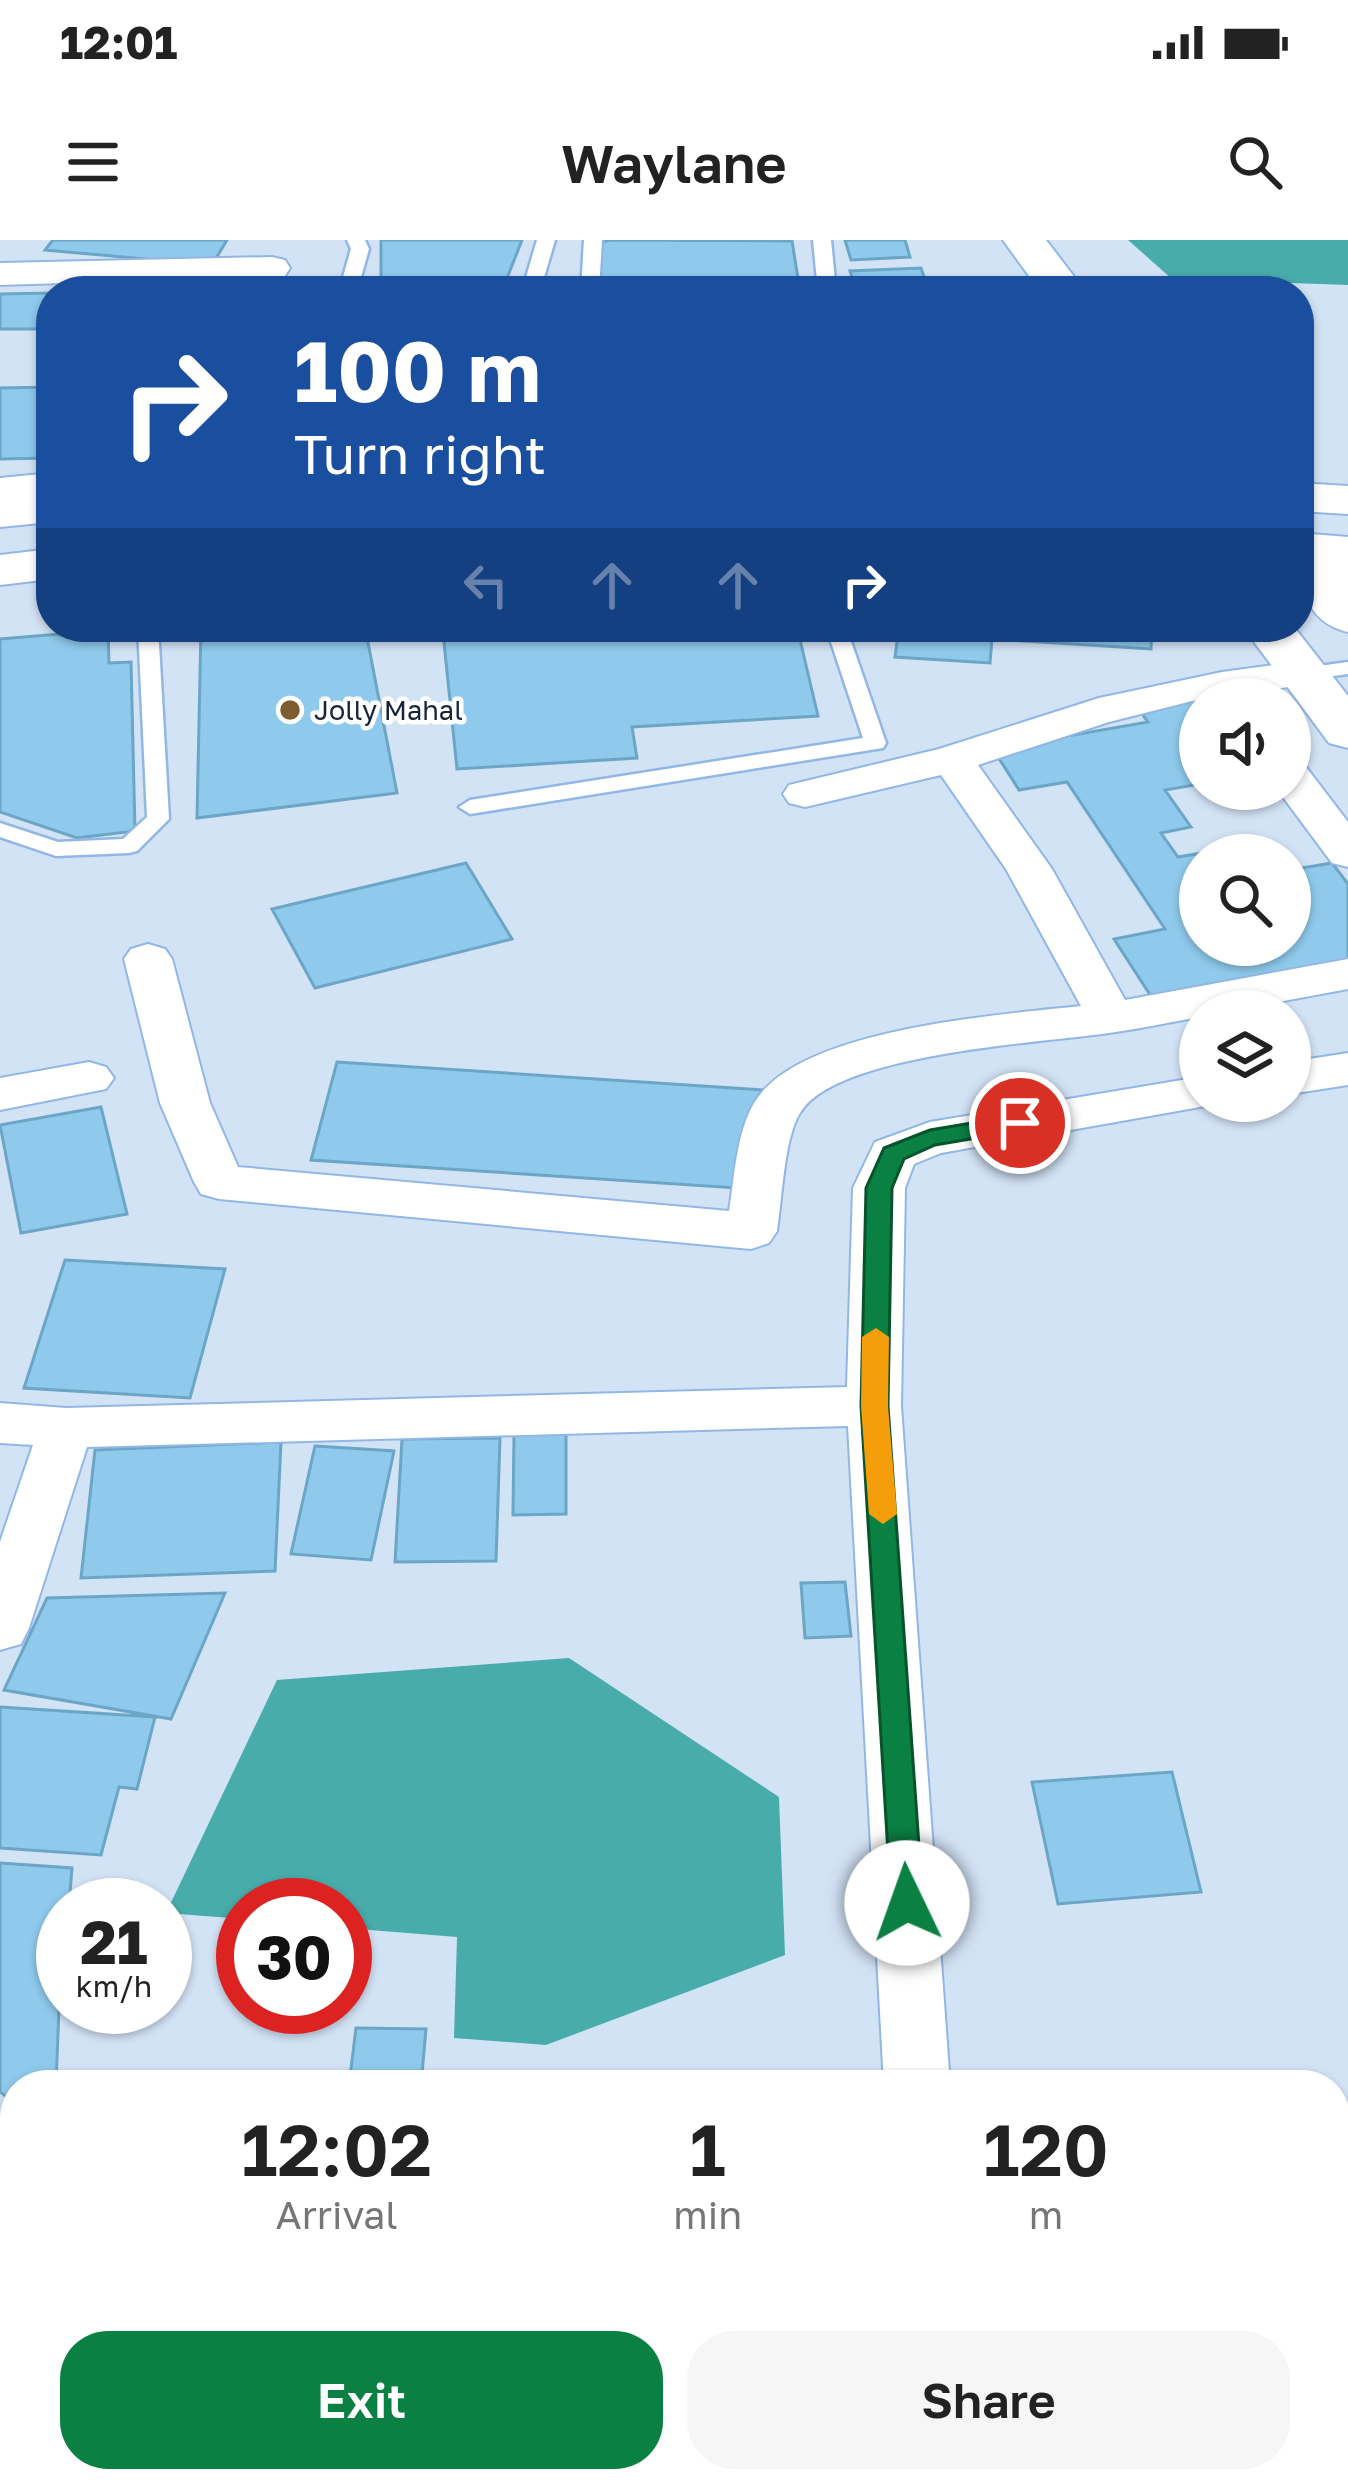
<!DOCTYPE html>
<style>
:root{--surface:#fff;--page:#f6f6f6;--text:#222;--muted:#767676;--accent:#0b8043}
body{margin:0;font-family:"Golos Text",sans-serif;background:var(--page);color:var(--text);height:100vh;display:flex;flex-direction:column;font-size:45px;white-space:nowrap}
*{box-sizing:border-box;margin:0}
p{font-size:39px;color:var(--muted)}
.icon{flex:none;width:66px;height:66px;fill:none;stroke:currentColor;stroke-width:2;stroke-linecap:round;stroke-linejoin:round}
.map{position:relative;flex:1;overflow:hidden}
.sheet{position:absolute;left:0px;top:1830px;width:1350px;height:423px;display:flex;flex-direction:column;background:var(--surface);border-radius:48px 48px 0 0;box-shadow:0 3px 9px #0004}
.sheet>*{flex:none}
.hud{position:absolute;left:36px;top:36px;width:1278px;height:366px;border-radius:48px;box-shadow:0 3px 9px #0004;background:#1a4fa0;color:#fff;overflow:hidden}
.controls{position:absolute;left:1179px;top:438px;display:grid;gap:24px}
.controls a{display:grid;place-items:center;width:132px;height:132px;border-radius:50%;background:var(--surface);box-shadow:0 3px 9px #0004;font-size:60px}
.speed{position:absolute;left:36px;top:1638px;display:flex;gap:24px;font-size:60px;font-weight:700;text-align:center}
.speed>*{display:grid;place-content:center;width:156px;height:156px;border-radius:50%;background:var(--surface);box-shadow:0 3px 9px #0004;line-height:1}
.speed small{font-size:30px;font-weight:400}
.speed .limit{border:18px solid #d22;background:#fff;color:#111}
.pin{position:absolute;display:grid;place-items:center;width:102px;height:102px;color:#fff;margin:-51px;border:6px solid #fff;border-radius:50%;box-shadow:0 3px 12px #0007}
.me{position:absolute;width:132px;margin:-66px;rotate:357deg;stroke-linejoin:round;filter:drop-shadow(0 0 9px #0008)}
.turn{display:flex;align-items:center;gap:42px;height:252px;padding:0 60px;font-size:54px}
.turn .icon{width:156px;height:156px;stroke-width:2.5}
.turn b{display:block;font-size:84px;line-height:102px}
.lanes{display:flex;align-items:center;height:114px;padding:0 60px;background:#0003;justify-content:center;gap:60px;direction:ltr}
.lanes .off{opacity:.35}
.eta{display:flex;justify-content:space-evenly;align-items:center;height:204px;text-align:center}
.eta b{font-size:72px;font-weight:600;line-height:84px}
.action{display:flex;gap:24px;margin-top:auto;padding:24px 60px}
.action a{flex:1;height:138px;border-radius:48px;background:var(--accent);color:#fff;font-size:48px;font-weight:600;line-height:138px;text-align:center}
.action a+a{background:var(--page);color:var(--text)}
.status{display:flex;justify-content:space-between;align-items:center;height:84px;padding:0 60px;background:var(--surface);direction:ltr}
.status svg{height:33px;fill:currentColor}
header{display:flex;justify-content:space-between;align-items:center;height:156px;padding:0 60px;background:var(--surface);font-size:54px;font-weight:600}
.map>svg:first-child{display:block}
.water{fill:#48acab}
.building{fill:#8fcaec;stroke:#6ca6c6;stroke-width:3}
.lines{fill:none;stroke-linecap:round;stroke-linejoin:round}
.service-casing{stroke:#92b7e5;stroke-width:5}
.minor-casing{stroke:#92b7e5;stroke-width:4}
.tertiary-casing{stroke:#92b7e5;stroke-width:4}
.secondary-casing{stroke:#92b7e5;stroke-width:4}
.primary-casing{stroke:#92b7e5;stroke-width:4}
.motorway-casing{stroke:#92b7e5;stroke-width:4}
.path{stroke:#95a5b7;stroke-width:9;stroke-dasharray:10 10;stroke-linecap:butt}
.service{fill:#fff;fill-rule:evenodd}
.minor{fill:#fff;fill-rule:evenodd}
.tertiary{fill:#fff;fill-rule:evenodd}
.secondary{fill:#fff;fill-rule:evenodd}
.primary{fill:#fff;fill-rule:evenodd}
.motorway{fill:#fff;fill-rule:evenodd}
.route{fill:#0b8043;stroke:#07532c;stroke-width:3}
.slow{fill:#f59e0b}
.poi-dot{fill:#7b5d31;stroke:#fff;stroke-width:4.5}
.labels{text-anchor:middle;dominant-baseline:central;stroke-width:9;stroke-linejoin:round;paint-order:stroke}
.far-poi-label{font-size:27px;fill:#172537;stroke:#fff;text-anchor:start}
</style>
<div class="status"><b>12:01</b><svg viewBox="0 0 49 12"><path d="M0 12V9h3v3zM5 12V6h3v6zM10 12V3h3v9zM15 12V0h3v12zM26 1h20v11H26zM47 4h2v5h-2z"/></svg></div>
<header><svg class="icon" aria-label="menu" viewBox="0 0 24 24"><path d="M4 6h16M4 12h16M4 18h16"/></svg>Waylane<svg class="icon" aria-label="search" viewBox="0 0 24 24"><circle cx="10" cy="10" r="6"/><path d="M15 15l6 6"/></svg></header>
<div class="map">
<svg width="1348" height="2252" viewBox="0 0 1348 2252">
<rect width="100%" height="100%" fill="#d3e3f6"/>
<path class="water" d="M1128,0H1348V45L1172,39Z
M569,1418L779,1557L785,1715L546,1805L454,1798L457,1697L345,1688V1665H243V1679L166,1673L277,1440Z"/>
<path class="building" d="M53,0H227L212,25L45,10Z
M381,0H522L502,51H381Z
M611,0L792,1L800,51H598L595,3Z
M845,0H905L910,17L851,20Z
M921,28L929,51H857L850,31Z
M51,53V89H0V54Z
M51,147V218L0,219V148Z
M201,387H365L397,553L197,578Z
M538,387H797L818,476L632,487L637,518L457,529L443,393Z
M899,387H1152L1151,409L992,399L990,423L895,417Z
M108,390L109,423L131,422L135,591L77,598L0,572V399Z
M1200,459V544L1165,550L1191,587L1161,593L1178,617L1208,612L1210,615H1200V705H1290V630L1332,623L1348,644V727L1156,764L1114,699L1165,689L1067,542L1019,550L993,509L1148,482L1139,470Z
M466,623L512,699L315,748L272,669Z
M337,822L764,850L752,949L311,920Z
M101,867L127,974L21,993L0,885Z
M65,1020L225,1029L190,1158L24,1148Z
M566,1192V1274L513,1275L514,1193Z
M500,1198L496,1321L395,1322L402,1199Z
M281,1202L275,1331L81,1338L95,1210Z
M315,1206L394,1211L371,1320L291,1314Z
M845,1342L851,1396L805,1398L801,1343Z
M225,1353L171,1479L4,1450L47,1358Z
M0,1467L155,1477L137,1549L119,1547L101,1615L0,1608Z
M1172,1532L1201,1652L1058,1664L1032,1542Z
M0,1623L72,1628L69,1665H63L56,1845H15V1863L0,1852Z
M356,1788L426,1789L421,1845H349Z
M426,1839H552V1845H425Z
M98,2238H316V2252H97Z"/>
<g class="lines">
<g class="service-casing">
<path id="service" d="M347,0H365L369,9L357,51H339L351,9Z
M537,0H555L540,51H522Z
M584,0H602L599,51H581Z
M813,0H831L836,51H818Z
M138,387H158L169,579L137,611L129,613L56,616L0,597V583L58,602L123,599L147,577Z
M826,387H846L886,503L883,508L470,574L459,567L470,560L863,498Z
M1348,422V434L1304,440L1293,434L1304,428Z"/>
</g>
<g class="minor-casing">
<path id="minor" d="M272,17L285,20L290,28L285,36L0,45V23Z
M1304,421L1319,425L1325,434L1319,443L1200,459L1109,482L978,525L1052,629L1125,760L1348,719V749L1229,771H1200V777C1170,782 1139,789 1109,793C1042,803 836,813 800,873C784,898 782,960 777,991L769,1003L751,1009L219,959L201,954L194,942L160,863L124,719L131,709L148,704L165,709L172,719L210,863L238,927L729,971C735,936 736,886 759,856C810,788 999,775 1081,766L1006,629L941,535L805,567L789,563L783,554L789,545L939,509L1099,458L1222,432Z
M1290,523L1306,527L1348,582V627L1332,623L1277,549H1290Z
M1348,813V845L1290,854V822Z
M89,822L106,827L114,838L106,849L0,870V838Z
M1200,837V861H1220L1217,864L941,913L914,924L905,948L901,1166L950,1845H884L848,1186L87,1207L29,1388L21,1404L0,1410V1302L33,1205L0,1203V1163L66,1168L847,1147L853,948L875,902L930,882Z
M0,1895L15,1901V1962L0,1956Z
M957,2238H1029L1033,2252H961Z"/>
</g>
<g class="tertiary-casing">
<path id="tertiary" d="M1348,2140V2226L1335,2231V2145Z
M1205,2238H1308L1302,2252H1198Z"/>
</g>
<g class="secondary-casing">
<path id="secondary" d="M1003,0H1046L1085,51H1040Z
M1299,298L1316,303L1348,343V392C1301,381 1299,338 1299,298Z
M1243,387H1294L1348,456V508L1329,503Z"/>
</g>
<g class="primary-casing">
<path id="primary" d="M51,233V261L0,266V238Z
M1299,243L1348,246V274L1299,271Z
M51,309V339L0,345V315Z
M1299,315L1348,317V347L1299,345Z"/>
</g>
<g class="motorway-casing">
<path id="motorway" d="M51,252V282L0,287V257Z
M1299,293L1348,297V327L1299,323Z"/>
</g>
<path class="path" d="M1335,1866L1348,1859"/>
<use href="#service" class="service"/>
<use href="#minor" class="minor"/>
<use href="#tertiary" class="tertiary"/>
<use href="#secondary" class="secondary"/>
<use href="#primary" class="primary"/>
<use href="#motorway" class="motorway"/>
</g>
<path class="route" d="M1020,875L1029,877L1032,883L1029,889L935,905L904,919L892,948L888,1166L923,1663L918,1672L907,1676L895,1672L891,1663L861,1166L866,948L884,908L930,890Z"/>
<path class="slow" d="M876,1088L889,1097L888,1166L897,1274L883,1284L869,1274L861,1166L862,1097Z"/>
<circle class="poi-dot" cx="290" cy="470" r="12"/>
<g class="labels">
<g class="far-poi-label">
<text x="314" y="470">Jolly Mahal</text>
</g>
</g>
</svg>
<div class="controls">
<a><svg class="icon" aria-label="sound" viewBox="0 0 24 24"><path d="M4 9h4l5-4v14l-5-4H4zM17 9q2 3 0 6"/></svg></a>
<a><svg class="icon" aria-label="search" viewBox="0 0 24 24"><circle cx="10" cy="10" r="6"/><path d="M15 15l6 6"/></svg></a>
<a><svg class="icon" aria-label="layers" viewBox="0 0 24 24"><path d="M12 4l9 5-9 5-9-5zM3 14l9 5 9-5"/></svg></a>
</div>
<div class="speed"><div>21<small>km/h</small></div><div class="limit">30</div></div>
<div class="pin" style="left:1020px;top:883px;background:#d93025"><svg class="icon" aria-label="arrive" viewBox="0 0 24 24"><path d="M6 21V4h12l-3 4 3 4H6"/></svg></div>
<svg class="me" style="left:907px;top:1663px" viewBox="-20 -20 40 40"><circle r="19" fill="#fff"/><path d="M0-13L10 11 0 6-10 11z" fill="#0b8043"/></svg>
<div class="hud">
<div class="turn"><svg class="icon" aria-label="right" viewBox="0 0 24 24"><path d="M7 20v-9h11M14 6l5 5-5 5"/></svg><div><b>100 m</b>Turn right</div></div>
<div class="lanes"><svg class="icon off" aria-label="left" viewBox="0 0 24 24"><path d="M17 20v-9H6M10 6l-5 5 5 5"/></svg><svg class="icon off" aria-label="ahead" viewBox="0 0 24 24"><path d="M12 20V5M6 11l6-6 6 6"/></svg><svg class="icon off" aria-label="ahead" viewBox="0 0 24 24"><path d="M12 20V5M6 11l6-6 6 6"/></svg><svg class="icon" aria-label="right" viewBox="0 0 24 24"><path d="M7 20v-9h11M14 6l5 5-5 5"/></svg></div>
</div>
<section class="sheet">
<div class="eta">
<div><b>12:02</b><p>Arrival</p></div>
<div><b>1</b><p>min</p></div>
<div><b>120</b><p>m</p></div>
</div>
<div class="action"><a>Exit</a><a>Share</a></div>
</section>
</div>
